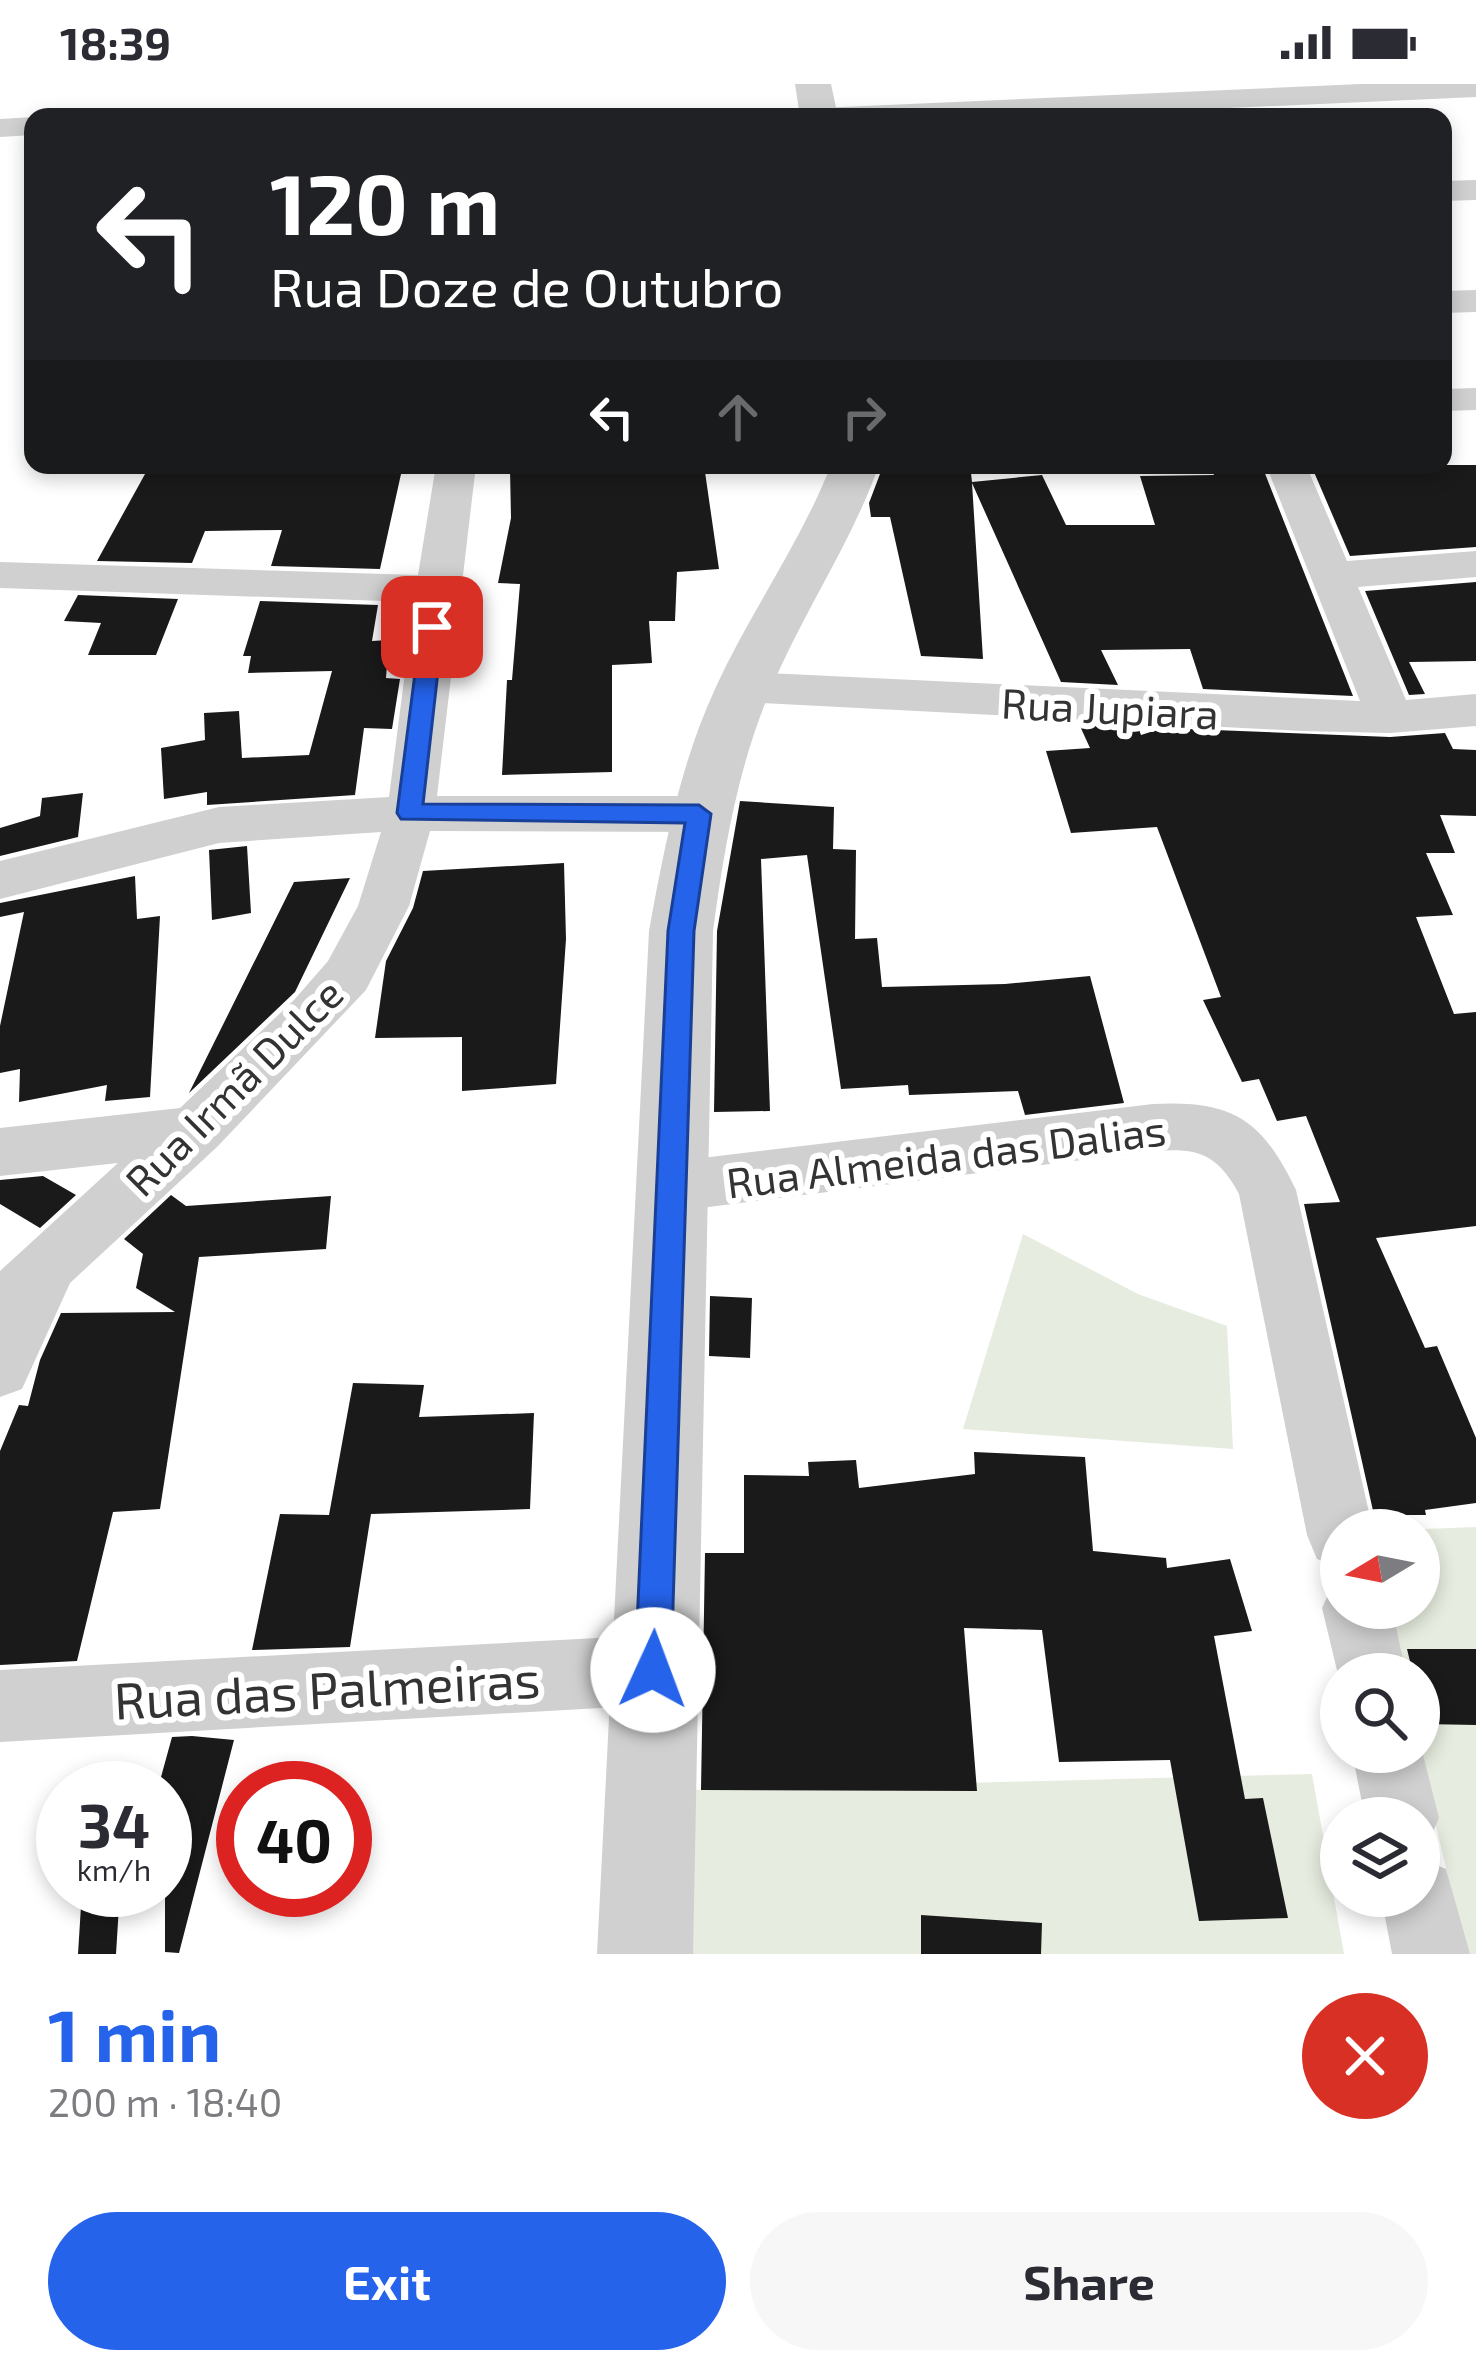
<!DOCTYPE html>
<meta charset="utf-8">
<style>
:root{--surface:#fff;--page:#f7f7f7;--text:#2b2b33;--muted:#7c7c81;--accent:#2563eb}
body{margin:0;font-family:"Exo 2",sans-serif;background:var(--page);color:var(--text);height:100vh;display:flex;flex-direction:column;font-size:45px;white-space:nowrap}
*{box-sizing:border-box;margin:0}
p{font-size:39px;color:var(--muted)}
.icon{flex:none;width:66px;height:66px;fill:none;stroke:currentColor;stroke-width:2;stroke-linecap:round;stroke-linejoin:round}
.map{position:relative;height:1870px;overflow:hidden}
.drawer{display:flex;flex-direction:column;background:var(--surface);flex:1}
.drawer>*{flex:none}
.guide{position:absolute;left:24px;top:24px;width:1428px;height:366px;border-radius:24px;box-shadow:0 6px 18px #0003;background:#202124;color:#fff;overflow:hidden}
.needle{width:78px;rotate:260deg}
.fabs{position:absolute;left:1320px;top:1425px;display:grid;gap:24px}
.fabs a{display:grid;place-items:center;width:120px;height:120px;border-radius:50%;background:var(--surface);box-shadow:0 6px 18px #0003;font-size:60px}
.speed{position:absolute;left:36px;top:1677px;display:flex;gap:24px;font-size:60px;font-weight:700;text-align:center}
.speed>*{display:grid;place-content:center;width:156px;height:156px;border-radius:50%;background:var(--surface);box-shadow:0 6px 18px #0003;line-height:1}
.speed small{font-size:30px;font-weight:400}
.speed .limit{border:18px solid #d22;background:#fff;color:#111}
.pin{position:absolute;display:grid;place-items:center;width:102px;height:102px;color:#fff;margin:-51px;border-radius:24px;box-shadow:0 6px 18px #0006}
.me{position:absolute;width:132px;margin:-66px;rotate:2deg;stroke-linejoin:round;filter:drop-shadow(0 0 9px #0008)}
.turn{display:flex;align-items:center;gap:42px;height:252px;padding:0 48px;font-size:54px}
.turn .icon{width:156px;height:156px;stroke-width:2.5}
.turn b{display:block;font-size:84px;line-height:102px}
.lanes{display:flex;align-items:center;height:114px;padding:0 48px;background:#0003;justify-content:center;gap:60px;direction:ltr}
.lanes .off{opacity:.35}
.round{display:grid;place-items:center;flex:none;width:126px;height:126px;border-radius:63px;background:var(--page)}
.head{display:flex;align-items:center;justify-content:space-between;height:204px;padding:0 48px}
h1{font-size:72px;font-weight:700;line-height:90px;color:var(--accent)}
.button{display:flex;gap:24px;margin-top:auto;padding:24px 48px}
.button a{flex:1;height:138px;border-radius:72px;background:var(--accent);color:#fff;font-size:48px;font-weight:700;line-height:138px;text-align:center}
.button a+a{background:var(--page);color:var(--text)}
.status{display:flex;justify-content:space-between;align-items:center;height:84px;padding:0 60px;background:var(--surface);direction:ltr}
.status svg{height:33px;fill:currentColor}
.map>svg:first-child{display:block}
.green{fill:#e6ecdf}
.building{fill:#1a1a1a}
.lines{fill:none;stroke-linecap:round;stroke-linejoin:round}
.minor{fill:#d0d0d0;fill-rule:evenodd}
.tertiary{fill:#d0d0d0;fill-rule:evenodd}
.route{fill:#2563eb;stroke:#184099;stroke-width:3}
.labels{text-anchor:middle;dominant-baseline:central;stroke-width:12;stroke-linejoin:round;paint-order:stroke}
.street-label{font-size:42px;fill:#333;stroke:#fff}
.near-street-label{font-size:51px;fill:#333;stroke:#fff}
</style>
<div class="status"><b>18:39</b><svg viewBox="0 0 49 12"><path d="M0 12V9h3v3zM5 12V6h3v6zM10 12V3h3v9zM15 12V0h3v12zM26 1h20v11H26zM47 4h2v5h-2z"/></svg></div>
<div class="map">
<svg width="1476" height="1870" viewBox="0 0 1476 1870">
<rect width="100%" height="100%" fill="#fff"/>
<path class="green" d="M1023,1150L1138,1210L1227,1242L1233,1365L963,1345Z
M1476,1443V1870H1467L1418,1668L1419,1590H1398L1382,1524H1419V1446H1398Z
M1312,1690L1344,1870H687L691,1706Z"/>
<path class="building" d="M150,381H403L380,485L271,482L282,446L205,447L192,479L97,477Z
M581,381H704L719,485L677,488L675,537H649L652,579L612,581V688L502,691L507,596H512L520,500L498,499L511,434L510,385Z
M1311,381H1476V463L1350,472Z
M1262,382L1353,612L1203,605L1190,565L1101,566L1118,601L1061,598L972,399L983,575L921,572L890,433H871L869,419L880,390L971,389L972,398L1042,391L1066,441H1155L1140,392L1214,391L1211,384Z
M1476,498V577L1409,578L1425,610L1409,611L1365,507Z
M78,511L178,515L156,571H88L101,539L64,537Z
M260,517L378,521L372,557L389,556L386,594L400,595L392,645L364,644L355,711L207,721V708L164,715L161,664L205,656L204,629L239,627L242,674L309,671L332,587L248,589L251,572H243Z
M1079,640L1138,643L1141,651L1163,644L1390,653L1445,649L1453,665L1476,666V732L1440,731L1455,769H1426L1453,831L1416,833L1454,930L1476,928V1142L1376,1154L1425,1264L1437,1262L1476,1354V1419L1425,1426L1426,1431H1374L1304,1120L1340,1118L1306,1032L1277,1037L1259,995L1242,998L1203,916L1221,913L1157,743L1071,749L1046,667L1090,664Z
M83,709L78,753L0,772V744L40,732L42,714Z
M740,717L834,723L833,765L856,766L855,855L877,854L882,903L1005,900L1090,892L1124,1019L1025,1031L1018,1007L909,1011L908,1001L841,1005L807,771L761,775L770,1027L714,1028L717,847Z
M247,762L251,829L212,836L209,766Z
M564,779L566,855L556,1000L462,1007V953L375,954L386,877L413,824L423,787Z
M135,792L137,835L160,832L150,1013L105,1017L107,1001L19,1018L20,985L0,989V942L24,828L0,833V819Z
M350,794L295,908L189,1009L294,798Z
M43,1092L76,1111L40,1144L0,1120V1096Z
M171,1111L186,1122L331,1112L326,1165L199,1173L160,1425L113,1428L77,1577L0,1581V1367L19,1321L28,1322L40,1276L61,1229L175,1228L136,1204L143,1170L124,1155Z
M710,1212L752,1214L750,1274L709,1272Z
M353,1299L424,1301L419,1333L534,1329L530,1425L371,1430L350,1563L252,1566L280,1430L329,1431Z
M974,1368L1085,1373L1093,1467L1166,1474L1167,1484L1230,1475L1252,1547L1214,1552L1245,1715L1263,1714L1288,1834L1199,1837L1170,1676L1059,1678L1042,1546L964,1544L977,1707L701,1706L705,1469H744V1391L809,1392L808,1378L856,1376L859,1404L975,1390Z
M1407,1565H1476V1641L1424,1640L1419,1590H1413Z
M192,1652L234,1656L179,1869L165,1868V1704H158L172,1653Z
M82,1806H120L116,1870H78Z
M921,1831L1042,1839L1041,1870H921Z"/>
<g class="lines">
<path class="minor" d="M1361,0H1476V13L1028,33H541L556,24H819Z
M34,33L33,51L0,53V35Z
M1476,96V116L1443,117V97Z
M1476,206V228L1443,229V207Z
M1476,304V326L1443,327V305Z
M436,381H476L437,712H699L716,718L723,730L716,742L699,748L430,747L409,822L366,906L217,1063L70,1199L22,1305L0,1313V1187L118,1079L0,1092V1044L180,1024L294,916L328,877L358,822L381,748L219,759L0,815V777L219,723L389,713L414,518L0,504V478L418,491Z
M1266,381H1306L1347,477L1476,467V493L1358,503L1406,616L1476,610V642L1390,649L1302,647L744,618L728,614L721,603L728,592L744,588L1360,617Z
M1153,1020C1232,1016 1262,1035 1296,1106L1373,1446H1341V1484L1317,1475L1307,1451L1239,1110C1213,1061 1187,1064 1137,1069L669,1128L648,1121L640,1103L648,1085L669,1078Z
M1341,1496V1524H1392L1406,1590H1341V1603L1322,1524L1333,1500Z
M653,1551L678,1561L688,1586L678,1611L653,1621L0,1658V1586Z
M1419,1655L1439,1734L1428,1760L1419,1764V1734H1365L1352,1668H1419Z
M1419,1774L1446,1785L1470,1870H1392L1381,1812H1419Z"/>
<path class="tertiary" d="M795,0H831L838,33H800Z
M831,381H879C851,460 803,528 771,605C738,682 724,765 713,847L693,1870H597L649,847C664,764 680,681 715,605C750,528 800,460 831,381Z"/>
</g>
<path class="route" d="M432,536L443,543L423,720L699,721L711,730L694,847L671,1586L666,1599L653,1604L640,1599L635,1586L668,847L685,739L401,735L397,729L421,543Z"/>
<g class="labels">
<g class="street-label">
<text transform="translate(1110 623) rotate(3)">Rua Jupiara</text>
<text transform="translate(233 1002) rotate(-45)">Rua Irmã Dulce</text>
<text transform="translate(946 1071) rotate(-7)">Rua Almeida das Dalias</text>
</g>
<g class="near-street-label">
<text transform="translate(327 1604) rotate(-3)">Rua das Palmeiras</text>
</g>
</g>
</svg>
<div class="fabs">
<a><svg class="needle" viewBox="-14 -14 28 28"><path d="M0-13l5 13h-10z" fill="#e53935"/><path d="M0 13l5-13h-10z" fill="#7c7c81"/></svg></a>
<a><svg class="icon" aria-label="search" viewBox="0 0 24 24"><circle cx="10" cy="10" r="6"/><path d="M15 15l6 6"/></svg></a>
<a><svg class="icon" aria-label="layers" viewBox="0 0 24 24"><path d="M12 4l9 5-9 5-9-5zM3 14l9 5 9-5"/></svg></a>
</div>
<div class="speed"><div>34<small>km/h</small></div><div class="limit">40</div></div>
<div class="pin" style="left:432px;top:543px;background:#d93025"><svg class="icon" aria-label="arrive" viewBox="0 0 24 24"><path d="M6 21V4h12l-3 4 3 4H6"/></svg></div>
<svg class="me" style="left:653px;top:1586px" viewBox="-20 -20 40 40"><circle r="19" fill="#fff"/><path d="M0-13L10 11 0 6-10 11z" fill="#2563eb"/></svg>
<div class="guide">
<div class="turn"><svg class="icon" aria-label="left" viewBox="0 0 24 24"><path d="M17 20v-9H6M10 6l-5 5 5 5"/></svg><div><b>120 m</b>Rua Doze de Outubro</div></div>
<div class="lanes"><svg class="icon" aria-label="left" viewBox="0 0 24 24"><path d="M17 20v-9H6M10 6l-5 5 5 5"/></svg><svg class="icon off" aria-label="ahead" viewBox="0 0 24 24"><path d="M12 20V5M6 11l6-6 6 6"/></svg><svg class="icon off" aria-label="right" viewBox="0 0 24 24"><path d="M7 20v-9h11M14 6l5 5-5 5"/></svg></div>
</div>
</div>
<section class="drawer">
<div class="head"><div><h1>1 min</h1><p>200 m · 18:40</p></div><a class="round" style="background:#d93025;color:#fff"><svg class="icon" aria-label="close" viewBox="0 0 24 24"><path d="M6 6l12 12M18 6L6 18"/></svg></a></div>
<div class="button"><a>Exit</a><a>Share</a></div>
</section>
